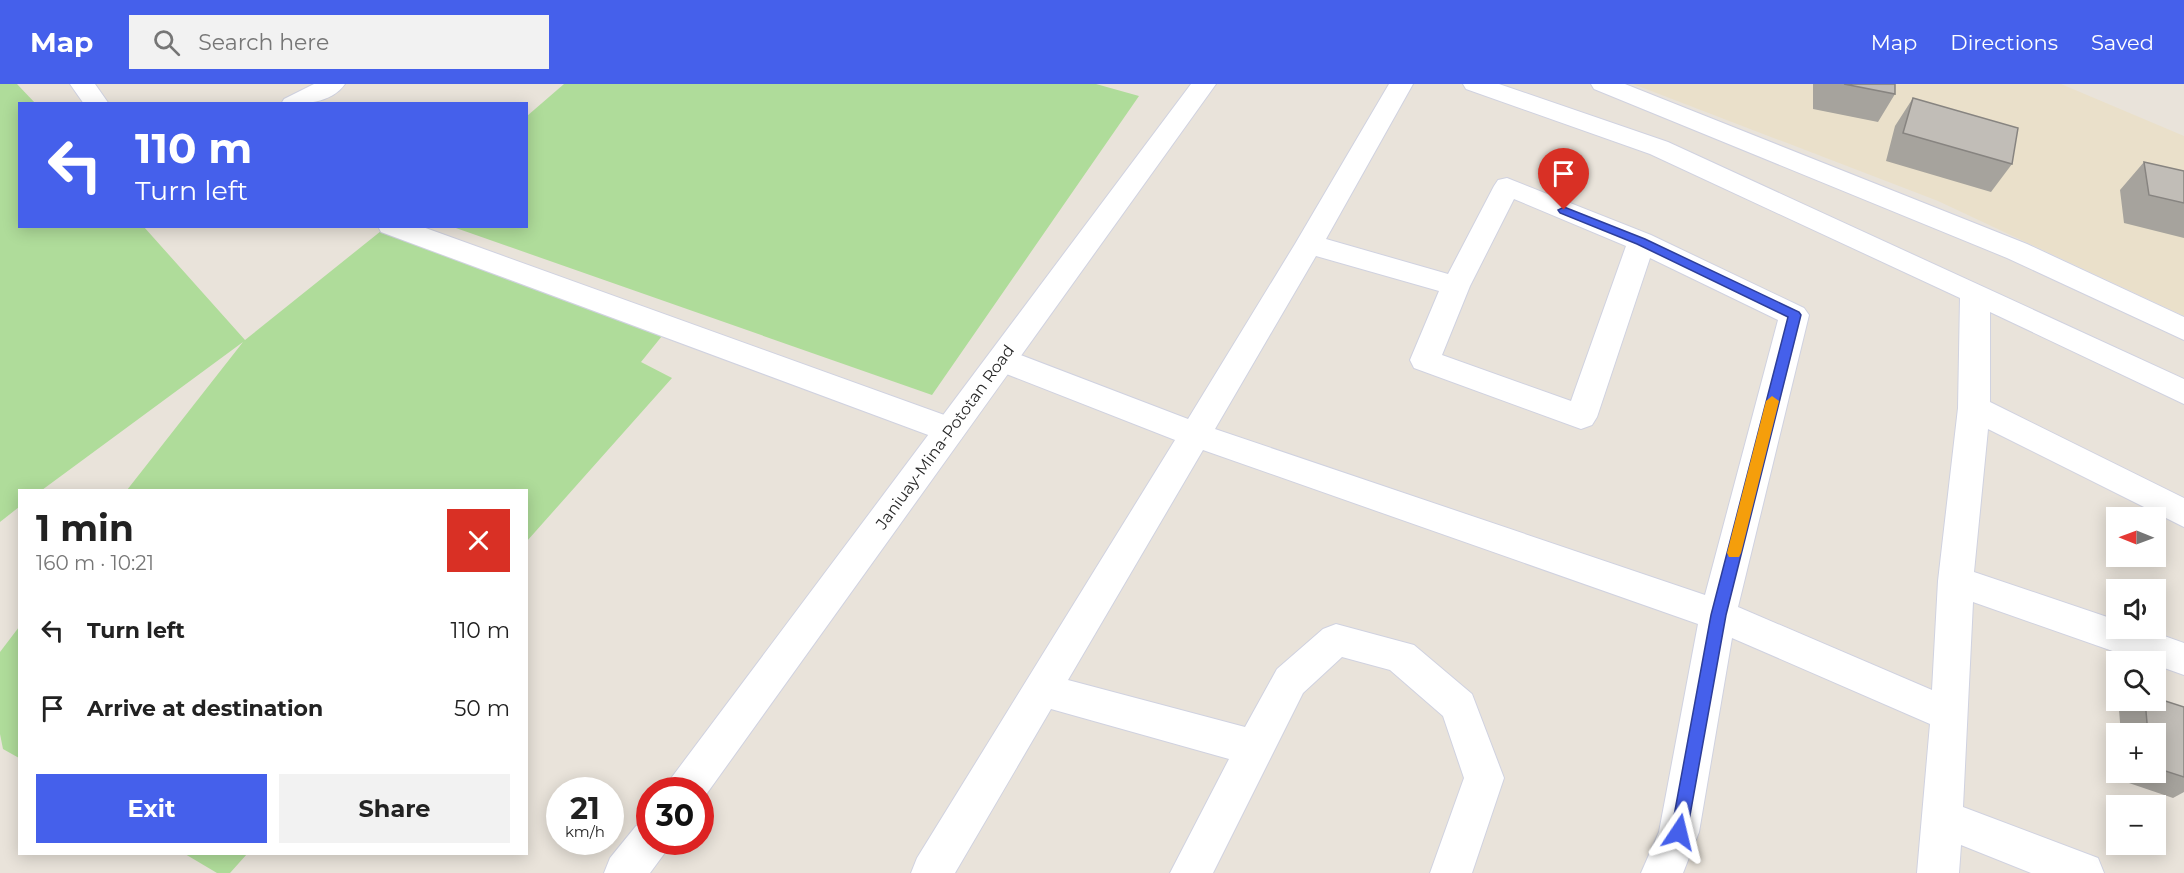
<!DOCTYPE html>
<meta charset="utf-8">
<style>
:root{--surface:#fff;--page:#f2f2f2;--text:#222;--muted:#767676;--accent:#4560eb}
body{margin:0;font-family:Montserrat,sans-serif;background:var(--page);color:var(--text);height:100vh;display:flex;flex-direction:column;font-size:22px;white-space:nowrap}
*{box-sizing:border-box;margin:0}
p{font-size:20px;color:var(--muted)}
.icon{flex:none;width:33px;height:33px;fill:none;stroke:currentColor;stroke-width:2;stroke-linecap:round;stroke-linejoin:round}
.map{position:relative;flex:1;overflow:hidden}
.side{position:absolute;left:18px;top:405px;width:510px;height:366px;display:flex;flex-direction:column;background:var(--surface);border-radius:0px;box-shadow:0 3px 15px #0003}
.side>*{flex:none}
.hud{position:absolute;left:18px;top:18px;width:510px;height:126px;border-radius:0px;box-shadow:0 3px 15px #0003;background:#4560eb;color:#fff;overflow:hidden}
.needle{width:39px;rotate:271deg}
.tools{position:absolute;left:2106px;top:423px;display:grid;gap:12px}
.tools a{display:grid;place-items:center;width:60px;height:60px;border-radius:0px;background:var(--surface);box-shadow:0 3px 15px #0003;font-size:30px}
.speed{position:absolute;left:546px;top:693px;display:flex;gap:12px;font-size:30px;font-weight:700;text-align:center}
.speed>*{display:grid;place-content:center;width:78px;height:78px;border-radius:50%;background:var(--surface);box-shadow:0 3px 15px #0003;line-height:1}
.speed small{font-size:15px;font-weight:400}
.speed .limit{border:9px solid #d22;background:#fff;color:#111}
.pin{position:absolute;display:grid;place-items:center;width:51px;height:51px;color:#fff;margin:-62px -26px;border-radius:50% 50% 50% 0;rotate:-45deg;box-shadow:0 0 6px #0007}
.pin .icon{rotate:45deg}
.me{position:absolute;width:66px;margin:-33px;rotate:10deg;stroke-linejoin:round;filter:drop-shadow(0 0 4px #0008)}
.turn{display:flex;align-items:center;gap:21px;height:126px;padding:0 18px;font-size:27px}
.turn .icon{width:78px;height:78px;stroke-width:2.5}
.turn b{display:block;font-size:42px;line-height:51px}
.round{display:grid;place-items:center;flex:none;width:63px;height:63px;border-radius:0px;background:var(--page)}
.summary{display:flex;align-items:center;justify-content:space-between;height:102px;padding:0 18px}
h1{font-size:36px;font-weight:700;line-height:45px}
.button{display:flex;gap:12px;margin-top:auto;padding:12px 18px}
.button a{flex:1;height:69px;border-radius:0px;background:var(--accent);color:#fff;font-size:24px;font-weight:700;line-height:69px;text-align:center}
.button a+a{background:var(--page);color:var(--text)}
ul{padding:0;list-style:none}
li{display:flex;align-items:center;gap:18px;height:78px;padding:0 18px}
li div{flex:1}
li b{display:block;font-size:22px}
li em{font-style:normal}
header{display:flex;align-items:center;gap:36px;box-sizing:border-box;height:84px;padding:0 30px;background:var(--accent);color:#fff}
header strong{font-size:28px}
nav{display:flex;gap:33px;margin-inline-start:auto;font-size:21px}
.search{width:420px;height:54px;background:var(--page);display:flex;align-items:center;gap:15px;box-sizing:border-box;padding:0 21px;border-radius:0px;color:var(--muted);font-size:22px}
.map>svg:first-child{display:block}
.education{fill:#eae0ca}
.green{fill:#afdc9a}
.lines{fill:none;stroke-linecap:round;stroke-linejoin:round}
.minor-casing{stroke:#d0d2e0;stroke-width:2}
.secondary-casing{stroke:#d0d2e0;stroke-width:2}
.minor{fill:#fff;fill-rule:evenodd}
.secondary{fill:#fff;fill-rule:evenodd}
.wall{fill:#a6a39d}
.building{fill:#c1bdb7;stroke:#878480;stroke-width:1.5}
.route{fill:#4560eb;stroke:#2d3e99;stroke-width:1.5}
.slow{fill:#f59e0b}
.labels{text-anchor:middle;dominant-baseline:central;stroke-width:4.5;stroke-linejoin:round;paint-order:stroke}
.street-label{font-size:16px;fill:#282828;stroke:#fff}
</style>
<header>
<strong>Map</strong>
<div class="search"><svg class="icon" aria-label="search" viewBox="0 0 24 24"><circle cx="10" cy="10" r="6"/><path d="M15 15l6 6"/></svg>Search here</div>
<nav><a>Map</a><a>Directions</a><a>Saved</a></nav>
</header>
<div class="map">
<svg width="2184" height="789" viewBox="0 0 2184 789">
<rect width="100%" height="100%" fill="#e9e3da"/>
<path class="education" d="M1633,0H2061L2184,52V232L1938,117Z"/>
<path class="green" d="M0,0H17L35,19L20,20V142L144,143L245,256L381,147L662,252L641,278L672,294L527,457L526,406H127L243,258L42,406H20L19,423L0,438Z
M564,0H1096L1139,12L932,311L453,143L526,142L527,32Z
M19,543V674L3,665L0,650V568Z
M185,770H247L230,789H217Z"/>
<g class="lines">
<g class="minor-casing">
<path id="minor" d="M70,0H95L109,20H84Z
M314,0H345C331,20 303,20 281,20L284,15Z
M1389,0H1413L1326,155L1448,190L1494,102L1498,96L1507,94L1651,151L1804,224L1809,231L1738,523L1932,606L1938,497L1958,324L1960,214L1650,70L1466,5L1463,0H1499L1668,58L2184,295V320L1990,228V318L2184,414V443L1988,345L1974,488L2116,536V544H2142L2184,559V591L2156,581V578H2144L1973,518L1963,723L2098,774L2104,789H2031L1961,761L1959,789H1917L1930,640L1732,554L1699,748L1683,789H1641L1659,748L1698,540L1203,366L1068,596L1245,643L1277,585L1323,545L1336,540L1414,561L1472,610L1504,694L1472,789H1430L1464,694L1443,632L1390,586L1342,573L1303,609L1213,789H1170L1229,675L1051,625L955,789H911L917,774L1175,356L991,284L987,276L991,268L1002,265L1013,268L1188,335L1295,160ZM1514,115L1626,162L1571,317L1442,271L1470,202ZM1316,172L1439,207L1410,276L1414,284L1581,345L1592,341L1597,333L1650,174L1778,236L1705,511L1215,345Z
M1591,0H1625L2027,160L2184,233V256L2007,174L1594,5Z
M378,142H420L961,337L966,346L961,355L950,358L939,355L381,148Z"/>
</g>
<g class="secondary-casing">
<path id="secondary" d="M1191,0H1216L700,719V706H666L672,693Z
M650,736V758H670L664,770L650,789H604L610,774L636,742Z"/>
</g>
<use href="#minor" class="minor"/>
<use href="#secondary" class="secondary"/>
</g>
<path class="wall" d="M1813,0H1895V10L1878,38L1813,25Z
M1913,14L2012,80L1991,108L1886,77L1895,42Z
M2144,78L2184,87V154L2124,139L2120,106Z
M2134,616H2156L2184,623V708L2173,714L2126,698L2125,688H2156V650H2121L2119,626Z"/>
<path class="building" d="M1844,0H1895V10Z
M1913,14L2018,44L2012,80L1903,49Z
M2144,78L2184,87V119L2149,111Z
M2156,614L2184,623V693L2156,684V650H2148L2145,616H2156Z"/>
<path class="route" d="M1564,123L1645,155L1799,228L1801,231L1726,531L1687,748L1685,753L1679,756L1673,753L1671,748L1711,531L1788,233L1637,160L1560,129L1558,126Z"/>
<path class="slow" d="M1772,312L1779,317L1741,469L1739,473H1729L1727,469L1766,317Z"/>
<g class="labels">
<g class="street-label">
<text transform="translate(945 353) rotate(-54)">Janiuay-Mina-Pototan Road</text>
</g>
</g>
</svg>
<div class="tools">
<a><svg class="needle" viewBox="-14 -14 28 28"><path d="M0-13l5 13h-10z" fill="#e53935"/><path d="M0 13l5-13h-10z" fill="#767676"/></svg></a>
<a><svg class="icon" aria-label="sound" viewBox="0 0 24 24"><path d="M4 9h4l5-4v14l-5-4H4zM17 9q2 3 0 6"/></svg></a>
<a><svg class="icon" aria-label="search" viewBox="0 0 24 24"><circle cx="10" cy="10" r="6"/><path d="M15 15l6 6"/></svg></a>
<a>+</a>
<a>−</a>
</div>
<div class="speed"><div>21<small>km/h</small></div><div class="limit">30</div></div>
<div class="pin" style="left:1564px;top:126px;background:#d93025"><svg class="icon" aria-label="arrive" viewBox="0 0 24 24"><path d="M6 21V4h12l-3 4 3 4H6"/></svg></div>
<svg class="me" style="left:1679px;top:748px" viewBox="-20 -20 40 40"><path d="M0-17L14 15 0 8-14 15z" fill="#4560eb" stroke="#fff" stroke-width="4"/></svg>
<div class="hud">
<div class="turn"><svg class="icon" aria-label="left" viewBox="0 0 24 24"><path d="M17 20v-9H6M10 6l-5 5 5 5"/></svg><div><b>110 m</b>Turn left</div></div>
</div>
<section class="side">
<div class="summary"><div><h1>1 min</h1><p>160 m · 10:21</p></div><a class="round" style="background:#d93025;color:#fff"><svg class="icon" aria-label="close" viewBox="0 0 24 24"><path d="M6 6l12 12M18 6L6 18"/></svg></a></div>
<ul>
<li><svg class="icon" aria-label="left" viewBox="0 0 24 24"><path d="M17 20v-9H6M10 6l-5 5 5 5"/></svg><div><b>Turn left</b></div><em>110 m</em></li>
<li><svg class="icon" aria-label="arrive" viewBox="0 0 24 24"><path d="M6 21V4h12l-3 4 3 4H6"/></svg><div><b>Arrive at destination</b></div><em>50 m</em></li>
</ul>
<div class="button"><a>Exit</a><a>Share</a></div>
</section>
</div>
